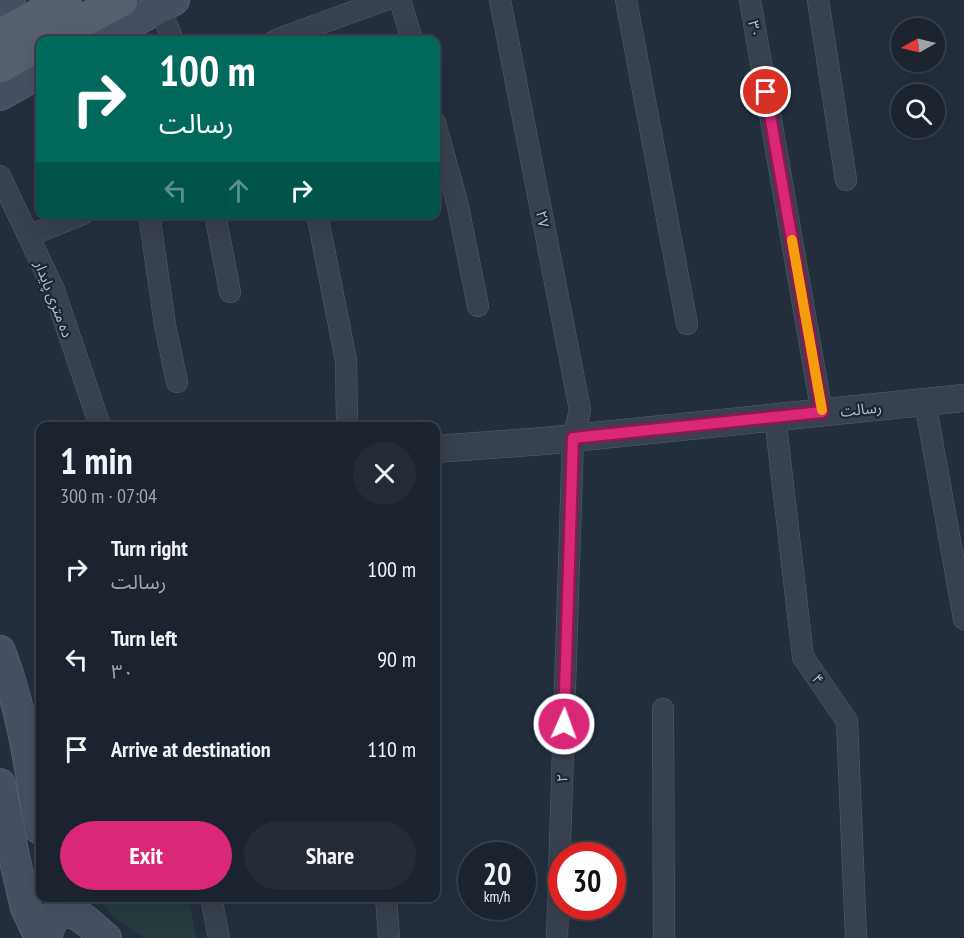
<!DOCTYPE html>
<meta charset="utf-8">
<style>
:root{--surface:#1b232e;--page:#242b36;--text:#f1f3f6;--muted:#a0a4aa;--line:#39404a;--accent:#db2777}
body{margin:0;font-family:"PT Sans Narrow","Noto Sans Arabic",sans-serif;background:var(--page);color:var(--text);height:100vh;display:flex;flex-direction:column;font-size:22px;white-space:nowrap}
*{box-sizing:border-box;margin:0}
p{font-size:20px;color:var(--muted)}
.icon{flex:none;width:33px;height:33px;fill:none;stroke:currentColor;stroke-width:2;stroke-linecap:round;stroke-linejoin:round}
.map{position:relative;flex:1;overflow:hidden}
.side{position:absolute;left:36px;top:422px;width:404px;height:480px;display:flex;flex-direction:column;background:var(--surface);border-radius:12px;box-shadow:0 6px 24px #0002,0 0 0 2px var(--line)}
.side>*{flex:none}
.top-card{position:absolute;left:36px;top:36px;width:404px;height:183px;border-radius:12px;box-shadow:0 6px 24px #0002,0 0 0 2px var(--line);background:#00695c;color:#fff;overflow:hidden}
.needle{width:39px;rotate:262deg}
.tools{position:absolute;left:891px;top:18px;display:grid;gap:12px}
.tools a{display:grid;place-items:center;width:54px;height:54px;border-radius:50%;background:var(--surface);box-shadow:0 6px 24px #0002,0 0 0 2px var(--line);font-size:30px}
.speed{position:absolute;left:458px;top:842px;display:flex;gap:12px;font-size:30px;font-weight:700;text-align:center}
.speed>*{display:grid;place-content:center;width:78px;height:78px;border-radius:50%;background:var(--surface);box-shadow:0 6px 24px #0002,0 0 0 2px var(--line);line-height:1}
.speed small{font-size:15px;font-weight:400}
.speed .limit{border:9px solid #d22;background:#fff;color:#111}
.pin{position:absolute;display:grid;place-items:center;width:51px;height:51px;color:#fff;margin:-26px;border:3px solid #fff;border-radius:50%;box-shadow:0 2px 6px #0007}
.me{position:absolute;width:66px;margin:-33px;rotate:2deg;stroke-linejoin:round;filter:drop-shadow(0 0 4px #0008)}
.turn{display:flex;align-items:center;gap:21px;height:126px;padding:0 24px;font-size:27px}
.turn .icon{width:78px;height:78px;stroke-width:2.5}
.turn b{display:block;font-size:42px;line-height:51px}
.lanes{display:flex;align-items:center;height:57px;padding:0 24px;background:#0003;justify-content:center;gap:30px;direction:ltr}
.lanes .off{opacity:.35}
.round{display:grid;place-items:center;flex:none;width:63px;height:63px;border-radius:32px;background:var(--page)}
.overview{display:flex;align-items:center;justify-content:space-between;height:102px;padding:0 24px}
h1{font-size:36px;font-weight:700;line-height:45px}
.button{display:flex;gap:12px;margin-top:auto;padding:12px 24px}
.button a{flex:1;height:69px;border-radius:36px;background:var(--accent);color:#fff;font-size:24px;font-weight:700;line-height:69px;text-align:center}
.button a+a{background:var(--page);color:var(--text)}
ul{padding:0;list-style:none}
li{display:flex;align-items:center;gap:18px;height:90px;padding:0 24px}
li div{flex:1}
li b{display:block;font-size:22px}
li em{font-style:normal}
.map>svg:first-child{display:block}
.green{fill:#263c3f}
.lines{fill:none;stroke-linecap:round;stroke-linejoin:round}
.minor-casing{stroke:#565f6c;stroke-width:22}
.tertiary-casing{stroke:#565f6c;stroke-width:28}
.secondary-casing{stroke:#565f6c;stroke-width:32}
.primary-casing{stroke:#414a57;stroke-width:34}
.minor{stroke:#38414e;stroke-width:21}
.tertiary{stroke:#38414e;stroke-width:27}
.secondary{stroke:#465061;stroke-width:30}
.primary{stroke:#56606e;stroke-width:33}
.route-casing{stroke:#8e194d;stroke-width:15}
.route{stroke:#db2777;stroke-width:10}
.slow{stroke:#f59e0b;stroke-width:10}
.labels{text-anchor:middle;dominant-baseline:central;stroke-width:4.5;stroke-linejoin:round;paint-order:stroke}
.street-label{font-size:15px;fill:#b4bcc9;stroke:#1d2633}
</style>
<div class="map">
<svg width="964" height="938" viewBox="0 0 964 938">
<rect width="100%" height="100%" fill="#242f3e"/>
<path class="green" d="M97,897H189L196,938H143L115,918Z"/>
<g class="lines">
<g class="minor-casing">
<path id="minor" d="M400,0L412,40
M500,0L580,410L573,438L557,938
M626,0L687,324
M750,0L822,413
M818,0L846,180
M160,8L173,40
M276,40L385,0
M435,123L457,202L478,306
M0,176L54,290L100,426
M149,214L165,325L177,382
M215,214L230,292
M317,214L346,360L347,426
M28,236L83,214
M925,402L964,619
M775,417L803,657L847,721L856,938
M663,709L664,938
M211,897L219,938
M386,897L389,938"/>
</g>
<g class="tertiary-casing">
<path id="tertiary" d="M435,449L544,441L964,398"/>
</g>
<g class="secondary-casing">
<path id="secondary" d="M0,5L10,0
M100,40L174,0
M0,95L40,73
M0,651C22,707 30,769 40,829
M0,784L15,861L26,908L40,938
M47,938L48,930L55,915C77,905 90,926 106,938"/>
</g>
<g class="primary-casing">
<path id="primary" d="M0,36L65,0
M47,40L121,0
M0,66L40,44"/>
</g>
<use href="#minor" class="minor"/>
<use href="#tertiary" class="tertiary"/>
<use href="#secondary" class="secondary"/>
<use href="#primary" class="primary"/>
</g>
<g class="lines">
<g class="route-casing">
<path id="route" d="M564,724L573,438L822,412L766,92"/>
</g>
<use href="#route" class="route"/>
<path class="slow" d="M792,240L822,410"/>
</g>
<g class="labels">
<g class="street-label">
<text transform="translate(755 29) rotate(80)">۳۰</text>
<text transform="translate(543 219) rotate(79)">۲۷</text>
<text transform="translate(54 299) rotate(69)">ده متری پایدار</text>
<text transform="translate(861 409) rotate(-6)">رسالت</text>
<text transform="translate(818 679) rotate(56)">۴</text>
<text transform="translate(562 778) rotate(-88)">۲</text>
</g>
</g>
</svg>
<div class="tools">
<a><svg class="needle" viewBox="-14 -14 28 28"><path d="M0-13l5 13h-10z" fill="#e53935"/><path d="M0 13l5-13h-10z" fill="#a0a4aa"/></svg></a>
<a><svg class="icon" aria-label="search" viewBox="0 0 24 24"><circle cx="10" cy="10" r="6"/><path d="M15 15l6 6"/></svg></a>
</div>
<div class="speed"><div>20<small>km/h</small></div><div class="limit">30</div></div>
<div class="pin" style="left:766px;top:92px;background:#d93025"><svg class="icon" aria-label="arrive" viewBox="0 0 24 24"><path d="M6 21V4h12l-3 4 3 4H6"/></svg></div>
<svg class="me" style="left:564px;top:724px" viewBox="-20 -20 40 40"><circle r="17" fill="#db2777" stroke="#fff" stroke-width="3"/><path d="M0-11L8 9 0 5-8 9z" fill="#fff"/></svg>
<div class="top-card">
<div class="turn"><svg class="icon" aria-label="right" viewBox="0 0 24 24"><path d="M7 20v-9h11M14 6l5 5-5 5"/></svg><div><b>100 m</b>رسالت</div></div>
<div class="lanes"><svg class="icon off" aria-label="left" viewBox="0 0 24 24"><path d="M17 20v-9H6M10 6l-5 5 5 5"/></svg><svg class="icon off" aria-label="ahead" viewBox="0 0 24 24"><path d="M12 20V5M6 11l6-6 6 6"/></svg><svg class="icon" aria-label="right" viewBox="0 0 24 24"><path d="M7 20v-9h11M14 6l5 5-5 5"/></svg></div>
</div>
<section class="side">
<div class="overview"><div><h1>1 min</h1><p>300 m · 07:04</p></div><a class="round"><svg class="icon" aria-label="close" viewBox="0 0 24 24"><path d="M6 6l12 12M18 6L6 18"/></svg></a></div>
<ul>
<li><svg class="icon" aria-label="right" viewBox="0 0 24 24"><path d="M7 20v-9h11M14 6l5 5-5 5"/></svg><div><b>Turn right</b><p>رسالت</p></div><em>100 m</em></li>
<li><svg class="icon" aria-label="left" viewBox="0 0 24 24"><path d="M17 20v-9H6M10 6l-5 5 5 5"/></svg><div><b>Turn left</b><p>۳۰</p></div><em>90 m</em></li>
<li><svg class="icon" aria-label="arrive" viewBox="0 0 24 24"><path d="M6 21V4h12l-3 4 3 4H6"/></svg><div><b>Arrive at destination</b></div><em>110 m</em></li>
</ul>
<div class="button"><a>Exit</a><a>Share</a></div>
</section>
</div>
